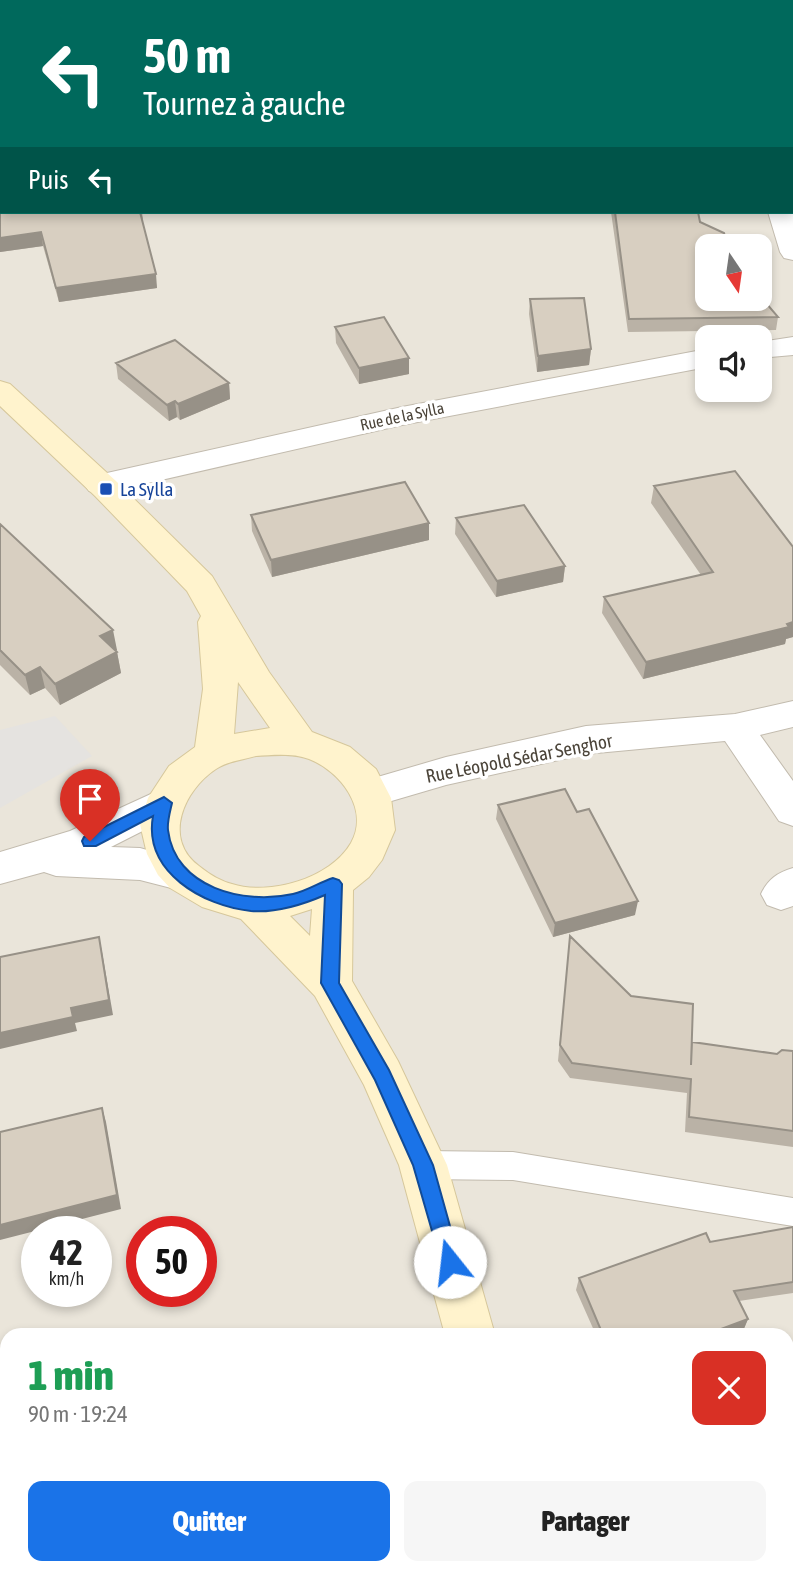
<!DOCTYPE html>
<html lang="fr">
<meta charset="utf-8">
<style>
:root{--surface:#fff;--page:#f6f6f6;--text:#222;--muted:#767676;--accent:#1a73e8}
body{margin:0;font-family:"Asap Condensed",sans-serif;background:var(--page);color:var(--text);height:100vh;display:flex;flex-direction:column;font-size:26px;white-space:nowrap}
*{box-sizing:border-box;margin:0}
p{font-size:23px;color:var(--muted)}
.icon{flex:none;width:38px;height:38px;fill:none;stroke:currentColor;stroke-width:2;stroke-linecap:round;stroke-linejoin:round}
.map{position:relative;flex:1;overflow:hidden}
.details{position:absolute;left:0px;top:1328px;width:794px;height:247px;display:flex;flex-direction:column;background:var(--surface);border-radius:21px 21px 0 0;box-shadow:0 4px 10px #0003}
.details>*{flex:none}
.guide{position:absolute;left:0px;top:0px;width:794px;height:214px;box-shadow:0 4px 10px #0003;background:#00695c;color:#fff;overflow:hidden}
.needle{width:46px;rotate:167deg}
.fabs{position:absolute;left:695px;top:234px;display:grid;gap:14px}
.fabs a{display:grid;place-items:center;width:77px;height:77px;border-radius:14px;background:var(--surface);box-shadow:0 4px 10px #0003;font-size:35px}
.speed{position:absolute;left:21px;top:1216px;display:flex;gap:14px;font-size:35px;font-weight:700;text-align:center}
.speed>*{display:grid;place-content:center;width:91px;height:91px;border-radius:50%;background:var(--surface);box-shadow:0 4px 10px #0003;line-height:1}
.speed small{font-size:18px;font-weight:400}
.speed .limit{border:10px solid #d22;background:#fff;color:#111}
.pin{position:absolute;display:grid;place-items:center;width:60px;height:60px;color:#fff;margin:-72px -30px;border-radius:50% 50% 50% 0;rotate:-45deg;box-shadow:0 0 7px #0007}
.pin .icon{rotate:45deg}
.me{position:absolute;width:77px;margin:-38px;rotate:344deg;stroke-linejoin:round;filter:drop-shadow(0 0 5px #0008)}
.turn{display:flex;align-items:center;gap:24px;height:147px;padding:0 28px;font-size:32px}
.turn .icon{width:91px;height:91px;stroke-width:2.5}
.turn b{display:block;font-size:49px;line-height:60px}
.then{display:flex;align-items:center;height:66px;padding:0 28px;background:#0003;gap:14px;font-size:26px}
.round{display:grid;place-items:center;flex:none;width:74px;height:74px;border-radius:14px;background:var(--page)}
.summary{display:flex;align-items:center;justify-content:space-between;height:119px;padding:0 28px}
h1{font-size:42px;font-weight:800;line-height:52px;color:#1e9e55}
.primary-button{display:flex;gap:14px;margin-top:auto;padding:14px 28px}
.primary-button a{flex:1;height:80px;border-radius:14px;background:var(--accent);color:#fff;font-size:28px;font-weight:800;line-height:80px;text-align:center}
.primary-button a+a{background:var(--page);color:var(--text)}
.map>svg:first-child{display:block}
.residential{fill:#eae5da;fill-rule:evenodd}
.parking{fill:#e5e3e0}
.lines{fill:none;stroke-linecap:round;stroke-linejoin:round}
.lane-casing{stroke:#c2bbae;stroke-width:2}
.street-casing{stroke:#c2bbae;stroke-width:2}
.secondary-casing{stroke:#d6c79b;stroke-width:2}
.lane{fill:#fff;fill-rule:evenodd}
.street{fill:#fff;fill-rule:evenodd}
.secondary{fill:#fff3cd;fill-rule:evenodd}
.wall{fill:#bab2a6}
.shaded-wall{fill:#979187}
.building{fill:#d8cfc1;stroke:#979187;stroke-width:2}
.route{fill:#1a73e8;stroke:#114b97;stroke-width:2}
.transit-dot{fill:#1a4fb4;stroke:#fff;stroke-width:2.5}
.labels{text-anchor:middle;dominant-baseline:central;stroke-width:7;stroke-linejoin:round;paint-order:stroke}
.far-street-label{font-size:16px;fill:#4b4439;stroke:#fff}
.transit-label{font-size:19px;fill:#164399;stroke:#fff;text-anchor:start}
.street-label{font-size:19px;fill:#4b4439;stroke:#fff}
</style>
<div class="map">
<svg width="793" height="1574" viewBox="0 0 793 1574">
<rect width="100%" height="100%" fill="#f6f3ec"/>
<path class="residential" d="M0,0H793V1574H0ZM2,2H793V212H2ZM707,247H760V299H707ZM707,338H760V390H707ZM37,1232H96V1292H37ZM142,1232H201V1292H142ZM7,1335H788V1568H7Z"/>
<path class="parking" d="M55,716L92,756L0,808V730Z"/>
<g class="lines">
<g class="lane-casing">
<path id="lane" d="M423,1151L513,1152L793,1198V1226L513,1180L423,1179L412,1175L408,1165L412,1155Z
M270,1568H320L317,1574H267Z"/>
</g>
<g class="street-casing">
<path id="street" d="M444,0H464V2H444Z
M793,211V260L784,258L780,252L768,212Z
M793,337V355L760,358V342Z
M707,349V367L402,425L100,494L89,491L84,484L89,477L402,407Z
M793,701V727L760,735L793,781V826L779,821L725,741L586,754L446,785L371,807L357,803L352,793L357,783L446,757L586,726L735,714Z
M164,788L178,793L183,803L178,813L111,847L140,848L193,863L199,874L193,885L179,890L140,880L56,876L44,872L0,884V852L70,831Z
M793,868V906L781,910L767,905L761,894C768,879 777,873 793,868Z"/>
</g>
<g class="secondary-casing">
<path id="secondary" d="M0,381L10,384L117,482L212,576L269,672L312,732L350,747L376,769L391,798L395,830L382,860L369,877L353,890L352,981L398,1061L447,1165L495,1335H445L399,1165L364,1085L315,996L241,919L202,907L170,888L158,875L147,854L140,824L148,798L169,766L195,747L203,689L198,622L201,616L187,591L95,496L0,406ZM238,682L270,728L234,734ZM256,756C273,755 293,753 309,759C340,771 370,809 351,843C330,879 269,896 232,884C220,881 209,874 199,866C162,839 184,790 216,769C228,761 242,760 256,756ZM312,909L310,936L290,916Z
M508,1568H564L566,1574H510Z"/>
</g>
<use href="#lane" class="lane"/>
<use href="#street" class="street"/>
<use href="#secondary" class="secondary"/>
</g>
<path class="wall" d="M0,168L142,212L143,219H142L157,288L59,302L43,246L0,252Z
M611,212H698L707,247L778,317L776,330L628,332Z
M530,299L591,349L589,365L537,372L529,314Z
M335,327L409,374L359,384L336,343Z
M116,363L229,383L230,399L180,420L177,417L169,421L118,379Z
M654,486L793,547V637L786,639L785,644L643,679L602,613L604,597L701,575L651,503Z
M251,515L429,523V540L272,577L252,531Z
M456,518L565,566L563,582L496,597L455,534Z
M0,524L117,650L115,651L117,652L121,673L60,705L45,688L30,695L0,665Z
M498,805L577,812L635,915L553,937L496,819Z
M570,936L631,996L692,1044L777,1054L793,1051V1147L685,1132L687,1093L570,1078L558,1061Z
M793,1227V1293L739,1301L748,1319L743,1331L732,1335H596L576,1290L579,1278L710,1242Z
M793,1398V1574H791L788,1563V1399Z"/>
<path class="shaded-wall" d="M263,0H291L287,2H259Z
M0,54H2V66L0,67Z
M41,232L43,246L0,252V238Z
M156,274L157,288L59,302L56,288Z
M591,349L589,365L537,372L538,356Z
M409,358V374L359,384V368Z
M229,383L230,399L180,420L178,404Z
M175,401L177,417L169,421L167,405Z
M429,523V540L272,577L271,560Z
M565,566L563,582L496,597L497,581Z
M793,622V637L786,639L785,644L643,679L646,662Z
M113,630L117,650L104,657L100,636Z
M117,652L121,673L60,705L55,684Z
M40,667L45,688L30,695L25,675Z
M638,901L635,915L553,937L555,923Z
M99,937L102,952L113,1015L75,1023L77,1031L0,1049V1033L71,1008Z
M102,1108L106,1122L121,1209L0,1240V1225Z
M748,1319L743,1331L732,1335H705Z
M70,1568H74L75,1574H71Z"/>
<path class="building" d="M2,0H263L259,2H2Z
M491,0H641V2H491Z
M2,6V54H0V7Z
M0,141H2V161L1,151H0Z
M2,167V212H140L156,274L56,288L41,232L0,238V168Z
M615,212H698L700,222L724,233L728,247H707V299H760V296L778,317L629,319Z
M584,298L591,349L538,356L530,299Z
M384,317L409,358L359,368L335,327Z
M175,340L229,383L178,404L175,401L167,405L116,363Z
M735,471L793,547V622L787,624L789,627L646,662L604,597L713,572L654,486Z
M405,482L429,523L271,560L251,515Z
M524,505L565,566L497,581L456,518Z
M0,524L113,630L100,636L117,652L55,684L40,667L25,675L0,650Z
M565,789L577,812L589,809L638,901L555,923L498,805Z
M570,936L631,996L693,1004L691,1065L692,1042L777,1054L782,1050L793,1051V1131L689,1117L691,1079L572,1063L560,1045Z
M99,937L109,1000L71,1008L73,1017L0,1033V957Z
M102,1108L117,1195L0,1225V1132Z
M793,1227V1282L734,1291L748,1319L705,1335H603L579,1278L706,1233L710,1242Z
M212,1331L213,1335H198Z
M300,1332L301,1335H288Z
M7,1390V1568H70L71,1574H0V1392Z
M793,1398V1549L791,1541H788V1399Z"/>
<path class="route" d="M164,797L172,803C170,812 167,822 168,830C175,888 244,905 293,894C307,891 320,882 333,878L339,880L342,884L339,983L389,1070L433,1165L460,1262L457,1269L450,1272L443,1269L413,1165L375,1080L321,983L325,895C302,905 276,913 251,911C203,906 143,872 153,816L96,846H84L82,841L84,837Z"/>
<rect class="transit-dot" x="99" y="482" width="14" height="14" rx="3.5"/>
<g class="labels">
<g class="far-street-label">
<text transform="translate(402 416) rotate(-12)">Rue de la Sylla</text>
</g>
<g class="transit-label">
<text x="120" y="489">La Sylla</text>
</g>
<g class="street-label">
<text transform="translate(519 758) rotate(-11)">Rue Léopold Sédar Senghor</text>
</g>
</g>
</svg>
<div class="fabs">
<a><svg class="needle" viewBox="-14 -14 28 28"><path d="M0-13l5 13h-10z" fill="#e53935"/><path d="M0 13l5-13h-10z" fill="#767676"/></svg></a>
<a><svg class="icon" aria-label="sound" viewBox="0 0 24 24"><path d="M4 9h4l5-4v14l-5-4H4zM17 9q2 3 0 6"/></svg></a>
</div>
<div class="speed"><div>42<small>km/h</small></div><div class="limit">50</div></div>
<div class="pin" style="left:90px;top:841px;background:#d93025"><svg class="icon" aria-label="arrive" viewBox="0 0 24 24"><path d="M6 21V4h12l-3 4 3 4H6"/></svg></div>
<svg class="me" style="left:450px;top:1262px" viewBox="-20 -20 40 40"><circle r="19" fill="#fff"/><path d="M0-13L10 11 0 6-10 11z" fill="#1a73e8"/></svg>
<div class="guide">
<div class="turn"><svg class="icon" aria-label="left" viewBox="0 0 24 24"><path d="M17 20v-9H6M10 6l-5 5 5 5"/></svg><div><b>50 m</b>Tournez à gauche</div></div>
<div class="then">Puis<svg class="icon" aria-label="left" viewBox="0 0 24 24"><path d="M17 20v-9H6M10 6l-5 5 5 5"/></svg></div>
</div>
<section class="details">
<div class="summary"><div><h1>1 min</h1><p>90 m · 19:24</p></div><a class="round" style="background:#d93025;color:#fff"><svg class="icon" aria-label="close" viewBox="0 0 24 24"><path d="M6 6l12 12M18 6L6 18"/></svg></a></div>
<div class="primary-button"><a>Quitter</a><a>Partager</a></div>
</section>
</div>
